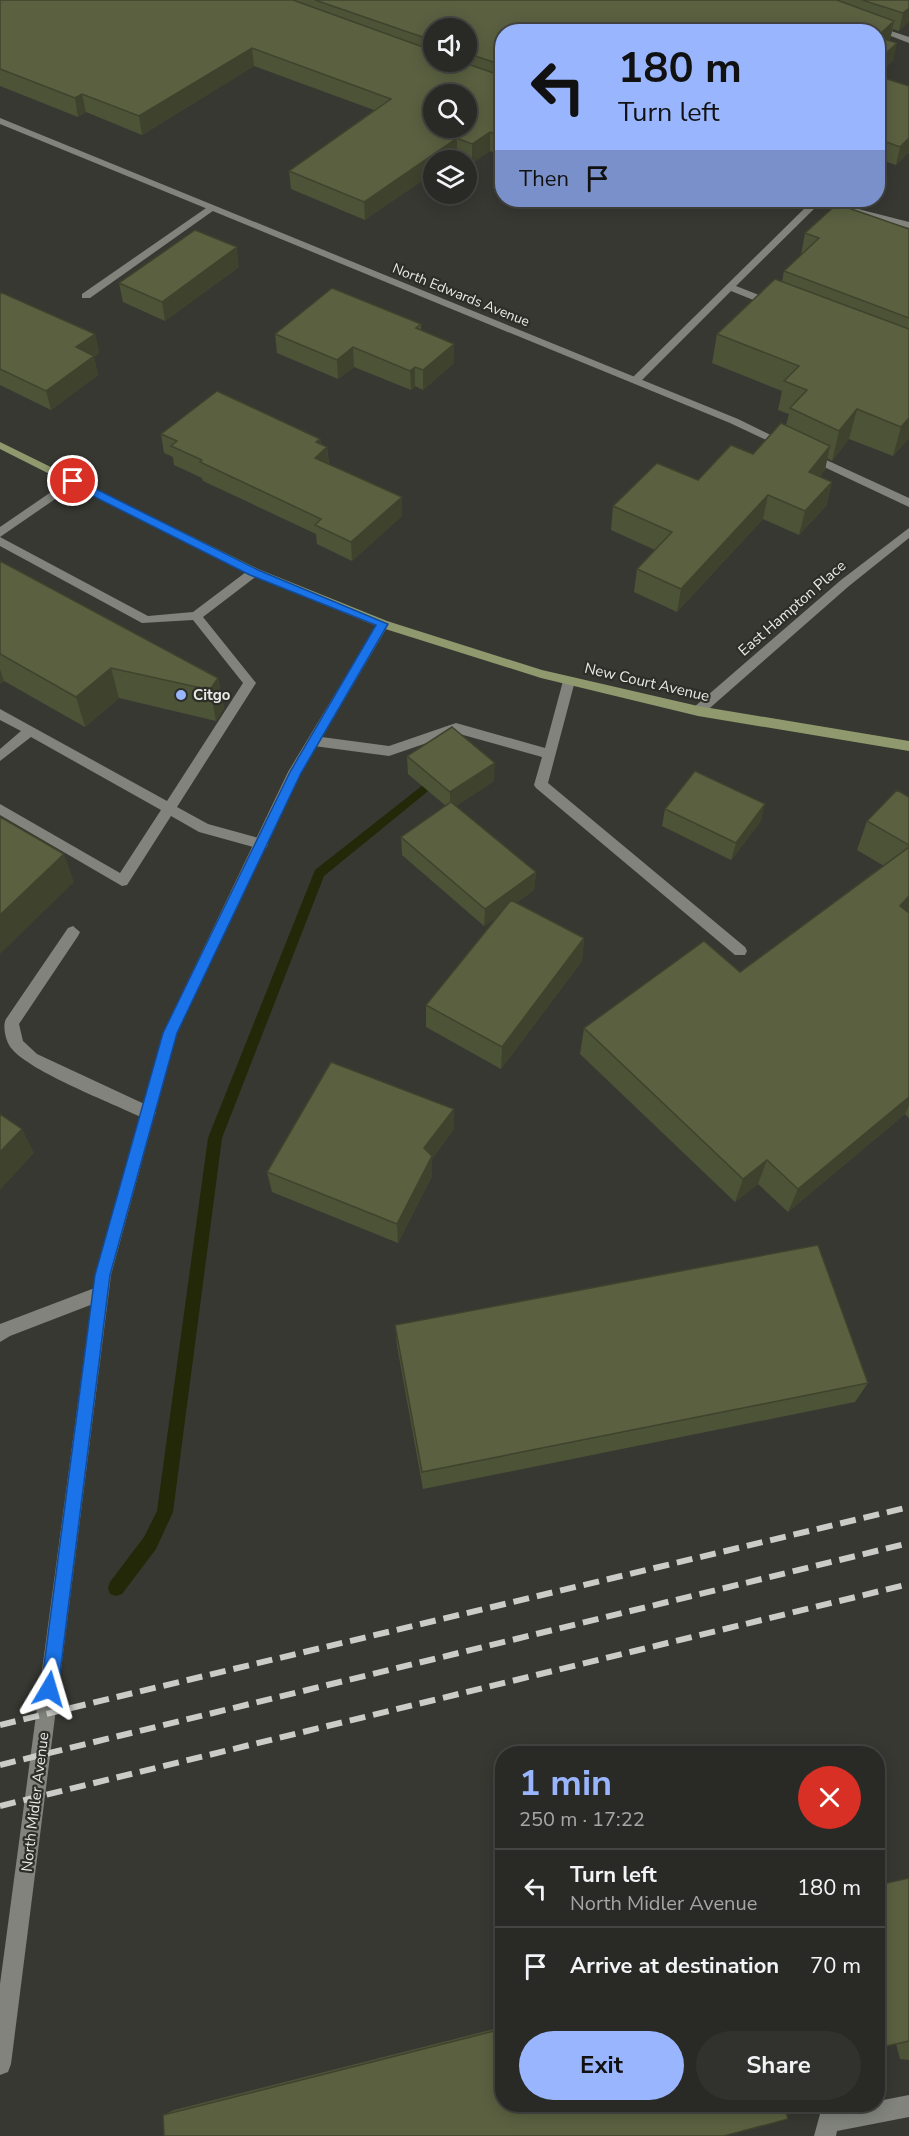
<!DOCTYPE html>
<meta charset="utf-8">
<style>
:root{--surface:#292a26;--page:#31322e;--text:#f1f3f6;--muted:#a5a7a7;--line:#454643;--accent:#99b5fd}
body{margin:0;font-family:"Nunito Sans",sans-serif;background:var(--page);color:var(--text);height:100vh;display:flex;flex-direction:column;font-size:22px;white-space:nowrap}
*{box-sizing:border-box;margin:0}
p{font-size:20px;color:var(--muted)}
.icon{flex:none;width:33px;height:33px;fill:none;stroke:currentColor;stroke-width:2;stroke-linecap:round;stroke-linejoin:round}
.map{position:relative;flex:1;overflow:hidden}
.panel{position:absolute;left:495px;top:1746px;width:390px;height:366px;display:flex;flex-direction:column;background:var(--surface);border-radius:24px;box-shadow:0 3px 15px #0003,0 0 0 2px var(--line)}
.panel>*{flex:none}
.top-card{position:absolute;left:495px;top:24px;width:390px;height:183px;border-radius:24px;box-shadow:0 3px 15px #0003,0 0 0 2px var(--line);background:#99b5fd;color:#111;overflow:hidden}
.controls{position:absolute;left:423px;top:18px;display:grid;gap:12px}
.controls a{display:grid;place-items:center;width:54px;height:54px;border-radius:50%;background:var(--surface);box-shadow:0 3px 15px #0003,0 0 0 2px var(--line);font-size:30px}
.pin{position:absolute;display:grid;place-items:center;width:51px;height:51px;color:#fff;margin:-26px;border:3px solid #fff;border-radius:50%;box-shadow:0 2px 6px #0007}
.me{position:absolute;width:66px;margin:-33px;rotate:7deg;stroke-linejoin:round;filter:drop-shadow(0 0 4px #0008)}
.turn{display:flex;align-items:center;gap:21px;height:126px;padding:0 24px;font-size:27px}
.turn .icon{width:78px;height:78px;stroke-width:2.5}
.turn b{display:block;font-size:42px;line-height:51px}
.then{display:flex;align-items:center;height:57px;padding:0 24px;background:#0003;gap:12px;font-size:22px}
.round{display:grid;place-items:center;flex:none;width:63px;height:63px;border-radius:32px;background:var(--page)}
.summary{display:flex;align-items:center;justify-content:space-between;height:102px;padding:0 24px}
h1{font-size:36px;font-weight:700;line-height:45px;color:var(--accent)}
.button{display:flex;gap:12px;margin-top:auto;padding:12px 24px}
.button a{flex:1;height:69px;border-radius:36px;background:var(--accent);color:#111;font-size:24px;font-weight:700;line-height:69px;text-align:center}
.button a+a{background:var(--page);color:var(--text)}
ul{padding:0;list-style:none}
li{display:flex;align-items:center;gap:18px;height:78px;padding:0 24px;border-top:2px solid var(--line)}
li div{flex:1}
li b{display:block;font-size:22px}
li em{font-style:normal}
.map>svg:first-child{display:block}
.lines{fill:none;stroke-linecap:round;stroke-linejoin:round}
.stream{fill:#232808;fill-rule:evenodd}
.lane{fill:#81837c;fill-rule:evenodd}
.street{fill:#81837c;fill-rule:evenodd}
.secondary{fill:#90986e;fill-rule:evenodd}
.rail{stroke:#cbccc8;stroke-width:6;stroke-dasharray:16 8;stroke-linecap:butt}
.wall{fill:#4d5337;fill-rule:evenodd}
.shaded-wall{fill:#3f432d}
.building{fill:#5a6040;stroke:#3f432d;stroke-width:1.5;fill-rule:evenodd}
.route{fill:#1a73e8;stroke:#114b97;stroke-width:1.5}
.poi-dot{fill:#99b5fd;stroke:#2d2e28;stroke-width:2}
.labels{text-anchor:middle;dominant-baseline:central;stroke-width:4.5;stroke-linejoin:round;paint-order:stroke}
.far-street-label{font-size:14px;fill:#e9eae7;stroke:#2d2e28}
.street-label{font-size:15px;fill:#e9eae7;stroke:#2d2e28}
.poi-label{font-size:15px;font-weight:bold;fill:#e9eae7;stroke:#2d2e28;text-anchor:start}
</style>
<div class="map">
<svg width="909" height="2136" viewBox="0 0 909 2136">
<rect width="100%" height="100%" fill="#373832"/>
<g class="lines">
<path class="stream" d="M423,785L427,786L429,789L427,792L324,876L222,1138L173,1512L156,1549L122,1594L116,1596L110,1594L108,1588L110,1582L144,1537L157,1511L208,1138L315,870Z"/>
<path class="lane" d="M813,200L822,201L736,286L779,303V307H771L731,291L640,382H632V378Z
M209,206L217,208L90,298H82V294Z
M73,477L79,481L77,484L0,537V527Z
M0,537L148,616L193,612L250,569H258V575L203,617L256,683L177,807L208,824L266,840L268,844L266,848L261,849L199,832L171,816L127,885L122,886L0,815V804L120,873L161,810L31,737L0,761V749L21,731L0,720V709L167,801L243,683L193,620L142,623L0,546Z
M569,677L575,681L548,783L745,947L747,951L745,955H735L536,788L534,785L542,757L456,733L389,756L314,746L308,741L314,736L389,746L456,723L545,748L563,681Z
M73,926L80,932L78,936L19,1024L23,1041L37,1054L153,1108L156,1113L153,1118L148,1120L143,1118C112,1103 31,1072 12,1049C6,1043 2,1026 6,1019L68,928Z
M100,1286L106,1289L108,1294L106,1299L10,1336L0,1342V1324Z
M909,2095V2117L837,2131L836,2136H814L820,2114L862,2104H878V2101Z"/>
<path class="street" d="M870,24L909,37V43L870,28Z
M0,118L738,419L791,445L789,447H781L730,423L0,124Z
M809,200H823L909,222V228Z
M809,452L909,498V507L805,458V454Z
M909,528V538L849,586L703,714H693V708L841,580Z
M383,620L389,624L301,773L177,1033L111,1275L11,2064L8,2072L0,2075V1984L95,1275L163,1033L288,772L379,621Z"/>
<path class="secondary" d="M0,442L258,569L387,621L542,670L698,706L909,741V751L698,716L541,678L379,627L250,575L0,449Z"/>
<path class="rail" d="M0,1725L909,1507
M0,1765L909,1543
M0,1806L909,1584"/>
</g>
<path class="wall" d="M0,0H909L899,31L893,29L890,39L889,40L893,61L502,32V155L490,151L472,163L457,157L451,160H434L365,220L291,189L289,171L374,110L254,66L142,135L86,112L78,117L0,86ZM434,28H466V62H434Z
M878,76L909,86V152L896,165L878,159Z
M909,229V438L893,456L849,439L832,461L827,458L825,470L819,477L832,482L826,506L799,535L763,519L677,612L634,592L637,569L655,550L611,530L613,506L698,480L753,454L786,425L789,414L778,410L782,391L712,363L717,334L782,282L784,271L801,255L805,233Z
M239,267L165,321L123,302L119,283Z
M0,292L95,334L99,353L94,357L98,375L51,410L0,385Z
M421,324V330L454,363L423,390L415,386L411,390L354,367L338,379L277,353L275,334Z
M161,434L320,439L321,444L327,447L329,464L402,497V516L352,561L317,544L316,534L203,481L202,478L174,465L173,457L164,453Z
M0,561L218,678L224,708L216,721L119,698L85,727L4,681L0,684Z
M407,756L494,781L456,806L536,872L534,890L516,903L584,938L582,961L501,1069L426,1027V1005L498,916L484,926L402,855L401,837L446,806L408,774Z
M909,797V910L908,912L909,913V1118L905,1114L788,1212L758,1184L735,1202L580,1054L584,1028L740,972L884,866L857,850L867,821Z
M665,809L761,821L731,860L662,826Z
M454,1129L432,1159V1176L398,1243L272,1192L267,1172Z
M395,1325L868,1383L855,1402L423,1489L397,1346Z
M909,1878V2060L900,2059L896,2044Z
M502,2027V2104L163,2115L174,2110Z"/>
<path class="shaded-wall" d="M909,8V22L899,31L903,13Z
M894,21L890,39L878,51V36Z
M897,43L893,61L878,75V61Z
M252,48L254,66L142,135L139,116Z
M82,94L86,112L78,117L75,98Z
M490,132V151L472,163V144Z
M457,138V157L451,160H434V173L365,220L364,202Z
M909,138V152L896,165L900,147Z
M237,247L239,267L165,321L162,302Z
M95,334L99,353L94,357L98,375L51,410L46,391L76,347Z
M454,344V363L423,390V370Z
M353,347L354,367L338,379L337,360Z
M415,367V386L411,390L410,371Z
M857,409L849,439L832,461L839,431Z
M909,418V438L893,456L901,427Z
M320,439L321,452L327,447L329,467L315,458L316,442Z
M830,446L825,470L804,496L809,472Z
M832,482L826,506L799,535L805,511Z
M768,495L763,519L677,612L681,589Z
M402,497V516L352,561L351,542Z
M111,668L119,698L85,727L76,697Z
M0,669L4,681L0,684Z
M218,678L224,708L216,721L210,690Z
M495,763L494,781L450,810V792Z
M765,804L761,821L731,860L736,843Z
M64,854L74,882L0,954V915Z
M536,872L534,890L484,926L485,909Z
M909,896V910L889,934L900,906Z
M584,938L582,961L501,1069L502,1047Z
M909,1097V1106L905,1114L788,1212L798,1189Z
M454,1109V1129L432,1159V1176L398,1243L397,1224L424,1148Z
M22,1129L34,1153L0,1190V1152Z
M767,1160L758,1184L735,1202L743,1179Z"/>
<path class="building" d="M0,0H293L434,51V62H462L502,76V75V137L490,132L472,144L457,138L364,202L289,171L391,99L252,48L139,116L82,94L75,98L0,69ZM434,94H466V128H434Z
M315,0H837L894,21L878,36V32H502V65L466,53V28H434V41Z
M862,0H909V8L903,13Z
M878,37L897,43L878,61Z
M878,76L909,86V138L900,147L878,139Z
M837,204L909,229V318L784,271L819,238L805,233Z
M195,230L237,247L162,302L119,283Z
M775,279L909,329V418L901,427L857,409L839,431L790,408L807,390L784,381L799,366L717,334Z
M332,288L421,324L416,328L454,344L423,370L415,367L410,371L353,347L337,360L275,334Z
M0,292L95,334L76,347L94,356L46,391L0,369Z
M217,391L320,439L316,442L327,447L315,458L402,497L351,542L315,525L321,519L200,462L202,460L171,446L177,441L161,434Z
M781,423L830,446L809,472L832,482L805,511L768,495L681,589L637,569L672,532L613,506L657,463L698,480L731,445L753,454Z
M0,561L218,678L210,690L111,668L76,697L0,654Z
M452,727L495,763L450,792L407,756Z
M695,771L765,804L736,843L665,809Z
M897,790L909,797V845L867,821Z
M451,802L536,872L485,909L401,837Z
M0,817L64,854L0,915Z
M909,847V896L900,906L909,913V1097L798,1189L767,1160L743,1179L584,1028L704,941L740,972Z
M511,900L584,938L502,1047L426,1005Z
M331,1062L454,1109L424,1148L432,1156L397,1224L267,1172Z
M0,1114L22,1129L0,1152Z
M818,1245L868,1383L422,1472L395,1325Z
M909,1878V2041L878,2048V1885Z
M502,2029V2104H784L788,2119L724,2136H164L163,2115Z"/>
<path class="route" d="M69,479H76L258,570L388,624L301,773L177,1033L110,1275L58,1689L55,1695L49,1697L43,1695L41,1689L95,1275L163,1033L290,772L376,625L250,575L69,484Z"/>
<circle class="poi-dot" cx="181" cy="695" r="6"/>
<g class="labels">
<g class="far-street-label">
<text transform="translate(461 295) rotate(22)">North Edwards Avenue</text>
</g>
<g class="street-label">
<text transform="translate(792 608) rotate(-41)">East Hampton Place</text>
<text transform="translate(647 682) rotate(13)">New Court Avenue</text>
<text transform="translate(35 1802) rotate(-83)">North Midler Avenue</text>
</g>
<g class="poi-label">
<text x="193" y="695">Citgo</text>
</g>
</g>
</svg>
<div class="controls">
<a><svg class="icon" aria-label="sound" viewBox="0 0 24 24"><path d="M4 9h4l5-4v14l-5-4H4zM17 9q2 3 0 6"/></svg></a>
<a><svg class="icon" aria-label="search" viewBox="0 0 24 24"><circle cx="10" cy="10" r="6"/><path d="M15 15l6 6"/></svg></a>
<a><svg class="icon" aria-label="layers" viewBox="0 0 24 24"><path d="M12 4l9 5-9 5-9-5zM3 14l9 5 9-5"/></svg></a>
</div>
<div class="pin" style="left:73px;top:481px;background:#d93025"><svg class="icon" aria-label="arrive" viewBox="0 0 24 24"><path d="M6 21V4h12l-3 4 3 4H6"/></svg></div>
<svg class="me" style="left:49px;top:1689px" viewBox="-20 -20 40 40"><path d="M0-17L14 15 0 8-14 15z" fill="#1a73e8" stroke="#fff" stroke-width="4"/></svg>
<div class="top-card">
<div class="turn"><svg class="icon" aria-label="left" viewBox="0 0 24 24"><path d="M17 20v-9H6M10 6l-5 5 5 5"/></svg><div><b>180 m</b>Turn left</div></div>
<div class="then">Then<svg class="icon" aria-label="arrive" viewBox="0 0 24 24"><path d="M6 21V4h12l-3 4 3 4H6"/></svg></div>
</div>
<section class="panel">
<div class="summary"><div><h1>1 min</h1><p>250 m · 17:22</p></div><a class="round" style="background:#d93025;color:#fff"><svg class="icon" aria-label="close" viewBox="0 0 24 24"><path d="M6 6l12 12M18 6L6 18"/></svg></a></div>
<ul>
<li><svg class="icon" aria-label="left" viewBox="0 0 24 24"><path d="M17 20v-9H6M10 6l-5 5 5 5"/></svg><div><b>Turn left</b><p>North Midler Avenue</p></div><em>180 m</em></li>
<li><svg class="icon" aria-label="arrive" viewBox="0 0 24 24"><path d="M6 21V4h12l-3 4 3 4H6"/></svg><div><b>Arrive at destination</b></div><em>70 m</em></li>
</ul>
<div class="button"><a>Exit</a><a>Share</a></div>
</section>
</div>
